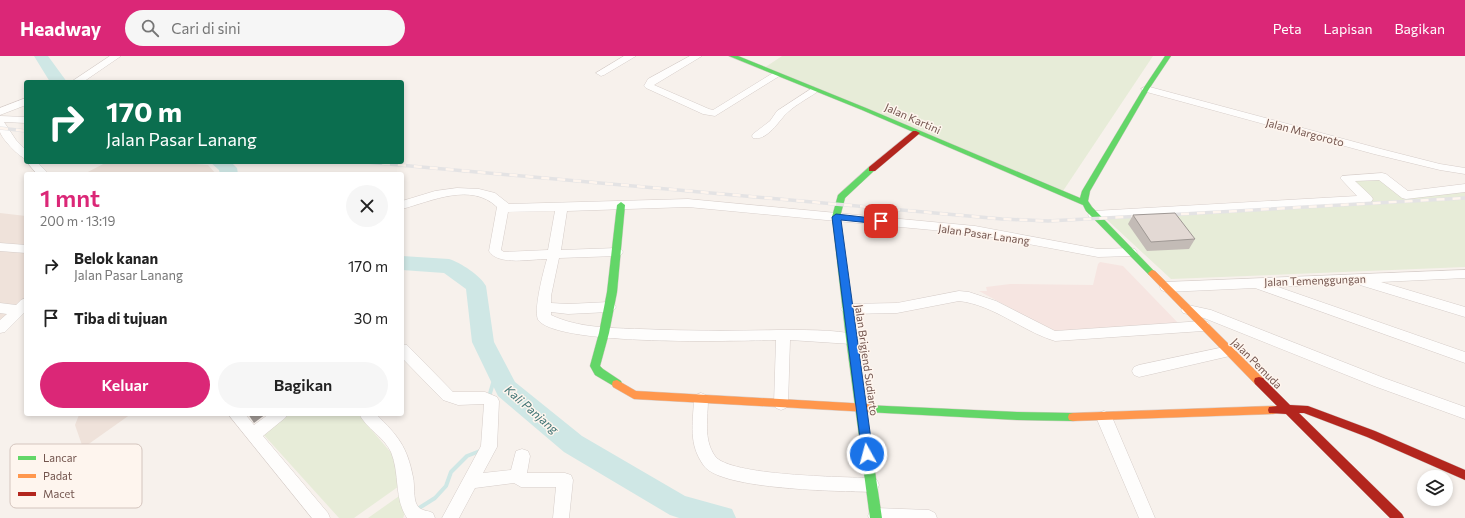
<!DOCTYPE html>
<html lang="id">
<meta charset="utf-8">
<style>
:root{--surface:#fff;--page:#f6f6f6;--text:#222;--muted:#767676;--accent:#db2777}
body{margin:0;font-family:Commissioner,sans-serif;background:var(--page);color:var(--text);height:100vh;display:flex;flex-direction:column;font-size:15px;white-space:nowrap}
*{box-sizing:border-box;margin:0}
p{font-size:13px;color:var(--muted)}
.icon{flex:none;width:22px;height:22px;fill:none;stroke:currentColor;stroke-width:2;stroke-linecap:round;stroke-linejoin:round}
.map{position:relative;flex:1;overflow:hidden}
.details{position:absolute;left:24px;top:116px;width:380px;height:244px;display:flex;flex-direction:column;background:var(--surface);border-radius:4px;box-shadow:0 2px 6px #0003}
.details>*{flex:none}
.guide{position:absolute;left:24px;top:24px;width:380px;height:84px;border-radius:4px;box-shadow:0 2px 6px #0003;background:#0b6e4f;color:#fff;overflow:hidden}
.fabs{position:absolute;left:1417px;top:414px;display:grid;gap:8px}
.fabs a{display:grid;place-items:center;width:36px;height:36px;border-radius:50%;background:var(--surface);box-shadow:0 2px 6px #0003;font-size:20px}
.pin{position:absolute;display:grid;place-items:center;width:34px;height:34px;color:#fff;margin:-17px;border-radius:8px;box-shadow:0 2px 6px #0006}
.me{position:absolute;width:44px;margin:-22px;rotate:353deg;stroke-linejoin:round;filter:drop-shadow(0 0 3px #0008)}
.turn{display:flex;align-items:center;gap:14px;height:84px;padding:0 16px;font-size:18px}
.turn .icon{width:52px;height:52px;stroke-width:2.5}
.turn b{display:block;font-size:28px;line-height:34px}
.round{display:grid;place-items:center;flex:none;width:42px;height:42px;border-radius:21px;background:var(--page)}
.overview{display:flex;align-items:center;justify-content:space-between;height:68px;padding:0 16px}
h1{font-size:24px;font-weight:600;line-height:30px;color:var(--accent)}
.action{display:flex;gap:8px;margin-top:auto;padding:8px 16px}
.action a{flex:1;height:46px;border-radius:24px;background:var(--accent);color:#fff;font-size:16px;font-weight:600;line-height:46px;text-align:center}
.action a+a{background:var(--page);color:var(--text)}
ul{padding:0;list-style:none}
li{display:flex;align-items:center;gap:12px;height:52px;padding:0 16px}
li div{flex:1}
li b{display:block;font-size:15px}
li em{font-style:normal}
header{display:flex;align-items:center;gap:24px;box-sizing:border-box;height:56px;padding:0 20px;background:var(--accent);color:#fff}
header strong{font-size:19px}
nav{display:flex;gap:22px;margin-inline-start:auto;font-size:14px}
.search{width:280px;height:36px;background:var(--page);display:flex;align-items:center;gap:10px;box-sizing:border-box;padding:0 14px;border-radius:22px;color:var(--muted);font-size:15px}
.map>svg:first-child{display:block}
.residential{fill:#efe2da}
.commercial{fill:#f6e5e1}
.green{fill:#e7ecd8}
.lines{fill:none;stroke-linecap:round;stroke-linejoin:round}
.stream{stroke:#cfe7e5;stroke-width:4}
.river{fill:#cfe7e5;fill-rule:evenodd}
.street-casing{stroke:#d6cdc9;stroke-width:1}
.fast-casing{stroke:#d6ccc8;stroke-width:1}
.slow-casing{stroke:#d6ccc8;stroke-width:1}
.jam-casing{stroke:#d6ccc8;stroke-width:1}
.street{fill:#fefdfc;fill-rule:evenodd}
.fast{fill:#63d668;fill-rule:evenodd}
.slow{fill:#ff974d;fill-rule:evenodd}
.jam{fill:#b3261e;fill-rule:evenodd}
.rail-casing{stroke:#e4e3e4;stroke-width:3.5}
.rail{stroke:#fef5ee;stroke-width:2.5;stroke-dasharray:8;stroke-linecap:butt}
.wall{fill:#c3bbb6}
.shaded-wall{fill:#9f9894}
.building{fill:#e3d9d4;stroke:#9f9894}
.route{fill:#1a73e8;stroke:#114b97}
.labels{text-anchor:middle;dominant-baseline:central;stroke-width:3;stroke-linejoin:round;paint-order:stroke}
.street-label{font-size:11px;fill:#73554e;stroke:#fef5ee}
.water-label{font-size:12px;font-style:italic;fill:#427676;stroke:#fef5ee}
.key{fill:#fef5ee;stroke:#d4c5be;stroke-width:1}
.key-label{font-size:11px;fill:#73554e}
</style>
<header>
<strong>Headway</strong>
<div class="search"><svg class="icon" aria-label="search" viewBox="0 0 24 24"><circle cx="10" cy="10" r="6"/><path d="M15 15l6 6"/></svg>Cari di sini</div>
<nav><a>Peta</a><a>Lapisan</a><a>Bagikan</a></nav>
</header>
<div class="map">
<svg width="1465" height="462" viewBox="0 0 1465 462">
<rect width="100%" height="100%" fill="#f7f1ec"/>
<path class="residential" d="M107,106H170L208,109L216,118H84Z
M0,157L26,160V250L0,275Z
M77,358H131L83,392L75,369L79,359Z"/>
<path class="commercial" d="M1100,206L1123,210L1180,269L1054,276L979,235H987L986,231L1010,228L1093,229L1098,208Z"/>
<path class="green" d="M782,0H1153L1063,135L764,12Z
M1382,121L1407,142L1465,136V211L1171,223L1104,161L1372,146L1348,123Z
M289,358H358L393,399L402,428L354,462H339L263,378Z
M402,438L405,457L403,462H368Z"/>
<g class="lines">
<path class="stream" d="M489,341L493,327L500,320
M416,454L435,442L446,430L451,416L467,400L480,395"/>
<path class="river" d="M34,0H48L67,26H50Z
M210,106H231L237,112L238,118H220L219,114Z
M402,200L449,203C461,207 480,219 486,230L494,286L515,326L582,380L685,440L732,453L736,462H679L670,459L564,396L498,340L472,286L466,233L444,217L402,214Z"/>
<g class="street-casing">
<path id="street" d="M110,0H121L83,26H71Z
M624,0H636L604,19L601,20L596,17Z
M690,0H702L654,29L709,53L713,54L773,17H779L781,19L715,60L703,58L646,32L644,30L648,23Z
M1146,30L1381,93L1440,108L1465,112V118L1440,114L1374,98L1143,35L1141,33Z
M814,31L819,34L817,36C807,43 793,50 784,60C777,68 766,85 753,82L752,80L753,78L770,65L777,55Z
M26,42V49L0,59V52Z
M0,60L26,61V67L4,66L16,84L26,94V103C19,101 2,83 0,76C0,72 0,65 0,60Z
M26,105L37,106L49,118H37Z
M1382,117L1386,118L1408,135L1465,128V136L1406,143L1402,142L1379,124L1355,125L1371,140L1373,143L1371,146L1094,163L1090,162L1088,159L1090,156L1094,155L1357,140L1342,124L1340,122L1342,120Z
M457,132L479,133L495,137L509,148L688,143L975,170L1098,193L1131,192L1135,193L1137,196L1135,199L1131,200L1098,201L975,178L688,151L567,155L561,194L617,192L621,193L623,196L621,199L617,200L559,202L551,240V247L568,248L609,246L614,248L616,251L614,254L609,256L568,258L551,256V259C578,272 611,272 640,273C686,275 732,275 777,274C799,274 836,273 856,279L858,283L856,287L851,288L790,284L788,348L786,352L781,354L776,352L774,348L776,284C736,285 563,290 539,265C532,258 544,213 547,203C531,203 498,210 489,195L497,151C471,126 432,145 402,153V145L435,135ZM555,155L548,194L504,196L501,194L508,156Z
M0,187L26,189V197L0,195Z
M1465,214V222L1381,226L1465,251V261L1360,229L1359,227L1278,231L1465,296V307L1255,232L1166,236L1161,234L1160,231L1161,228L1166,226Z
M959,235L969,236L996,245L1055,275L1203,265L1208,266L1210,270L1208,274L1203,275L1055,285C1022,275 994,249 959,245L897,257L848,258L843,256L841,253L843,250L848,248L897,247Z
M26,242V255L5,276L0,277V264L7,258L0,257V247L16,249L21,244Z
M1188,249L1211,254L1384,322L1465,351V363L1374,330L1204,262L1183,257L1181,254L1183,251Z
M402,288L407,289L453,336H485L497,341L499,345L497,391L483,417L511,414L516,395L522,393L528,395L530,400L527,417H565L571,419L573,424L569,462H553L556,431H521L514,427L475,432L459,462H442L481,390L484,348L458,349L443,344L402,302Z
M1229,290L1234,291L1236,295L1234,299L1139,321L1134,319L1132,315L1134,311L1139,309Z
M701,337L706,339L708,343C708,362 703,383 715,400C729,420 844,421 871,422L877,424L879,429L877,434L871,436C840,435 722,434 704,410C688,388 693,368 694,343L696,339Z
M1104,355L1109,357L1112,361L1155,462H1139L1096,361L1099,357Z
M228,358H245L254,369L269,358H288L285,362L263,380L328,457L330,462H312Z
M359,358H376C398,380 407,390 413,421C415,430 413,442 417,449C420,455 427,454 433,457L435,462H407C394,443 400,418 391,396C384,381 367,373 359,358Z
M876,452L929,454L935,457L937,462H869L868,460L870,455Z"/>
</g>
<g class="fast-casing">
<path id="fast" d="M729,0H738L866,52L1080,142L1082,135L1143,33L1165,0H1171L1149,33L1090,135L1088,145L1092,151L1156,217L1155,219H1149L1086,155L1083,149L862,54Z
M869,111H872L876,113L845,142L840,161L865,349L1017,356L1073,357L1077,358L1078,361L1077,364L1073,365L1017,364L866,356L882,462H870L846,283L832,161L838,139Z
M621,146L625,149L617,236L609,277L600,310L603,313L621,325L622,328L621,331L617,332L595,319L590,310L599,277L607,236L617,149Z"/>
</g>
<g class="slow-casing">
<path id="slow" d="M1152,214L1155,215L1263,322L1264,325L1263,328L1259,329L1255,328L1149,219L1148,217Z
M617,324L636,335L868,348L872,349L873,352L872,355L868,356L634,343L613,331L612,328L613,325Z
M1273,350L1277,351L1278,354L1277,357L1273,358L1073,365L1069,364L1068,361L1069,358L1073,357Z"/>
</g>
<g class="jam-casing">
<path id="jam" d="M913,75H916L920,77L875,115H869V111Z
M1259,321L1263,322L1290,349L1308,350L1375,375L1465,414V424L1367,381L1304,357H1299L1402,458L1404,462H1390L1286,358L1269,357L1268,354L1269,351L1277,350L1255,328L1254,325L1255,322Z"/>
</g>
<use href="#street" class="street"/>
<use href="#fast" class="fast"/>
<use href="#slow" class="slow"/>
<use href="#jam" class="jam"/>
<g class="rail-casing">
<path id="rail" d="M0,72L26,75
M366,106L1002,163L1048,165L1143,160
M1165,159L1465,142"/>
</g>
<use href="#rail" class="rail"/>
</g>
<path class="wall" d="M1133,159L1195,183L1189,193L1147,195L1128,168Z"/>
<path class="shaded-wall" d="M248,358H266L254,367Z"/>
<path class="building" d="M1175,157L1195,183L1151,186L1133,159Z"/>
<path class="route" d="M836,158L881,163L885,165L881,168L841,164L873,398L871,401L867,402L863,401L862,398L832,161Z"/>
<g class="labels">
<g class="street-label">
<text transform="translate(913 62) rotate(24)">Jalan Kartini</text>
<text transform="translate(1305 76) rotate(15)">Jalan Margoroto</text>
<text transform="translate(984 178) rotate(8)">Jalan Pasar Lanang</text>
<text transform="translate(1315 224) rotate(-2)">Jalan Temenggungan</text>
<text transform="translate(867 304) rotate(82)">Jalan Brigjend Sudiarto</text>
<text transform="translate(1257 307) rotate(45)">Jalan Pemuda</text>
</g>
<g class="water-label">
<text transform="translate(532 353) rotate(41)">Kali Panjang</text>
</g>
</g>
<rect x="10" y="388" width="132" height="64" rx="6" class="key"/>
<rect x="18" y="400" width="18" height="4" fill="#63d668"/>
<rect x="18" y="418" width="18" height="4" fill="#ff974d"/>
<rect x="18" y="436" width="18" height="4" fill="#b3261e"/>
<g class="key-label">
<text x="43" y="406">Lancar</text>
<text x="43" y="424">Padat</text>
<text x="43" y="442">Macet</text>
</g>
</svg>
<div class="fabs">
<a><svg class="icon" aria-label="layers" viewBox="0 0 24 24"><path d="M12 4l9 5-9 5-9-5zM3 14l9 5 9-5"/></svg></a>
</div>
<div class="pin" style="left:881px;top:165px;background:#d93025"><svg class="icon" aria-label="arrive" viewBox="0 0 24 24"><path d="M6 21V4h12l-3 4 3 4H6"/></svg></div>
<svg class="me" style="left:867px;top:398px" viewBox="-20 -20 40 40"><circle r="17" fill="#1a73e8" stroke="#fff" stroke-width="3"/><path d="M0-11L8 9 0 5-8 9z" fill="#fff"/></svg>
<div class="guide">
<div class="turn"><svg class="icon" aria-label="right" viewBox="0 0 24 24"><path d="M7 20v-9h11M14 6l5 5-5 5"/></svg><div><b>170 m</b>Jalan Pasar Lanang</div></div>
</div>
<section class="details">
<div class="overview"><div><h1>1 mnt</h1><p>200 m · 13:19</p></div><a class="round"><svg class="icon" aria-label="close" viewBox="0 0 24 24"><path d="M6 6l12 12M18 6L6 18"/></svg></a></div>
<ul>
<li><svg class="icon" aria-label="right" viewBox="0 0 24 24"><path d="M7 20v-9h11M14 6l5 5-5 5"/></svg><div><b>Belok kanan</b><p>Jalan Pasar Lanang</p></div><em>170 m</em></li>
<li><svg class="icon" aria-label="arrive" viewBox="0 0 24 24"><path d="M6 21V4h12l-3 4 3 4H6"/></svg><div><b>Tiba di tujuan</b></div><em>30 m</em></li>
</ul>
<div class="action"><a>Keluar</a><a>Bagikan</a></div>
</section>
</div>
